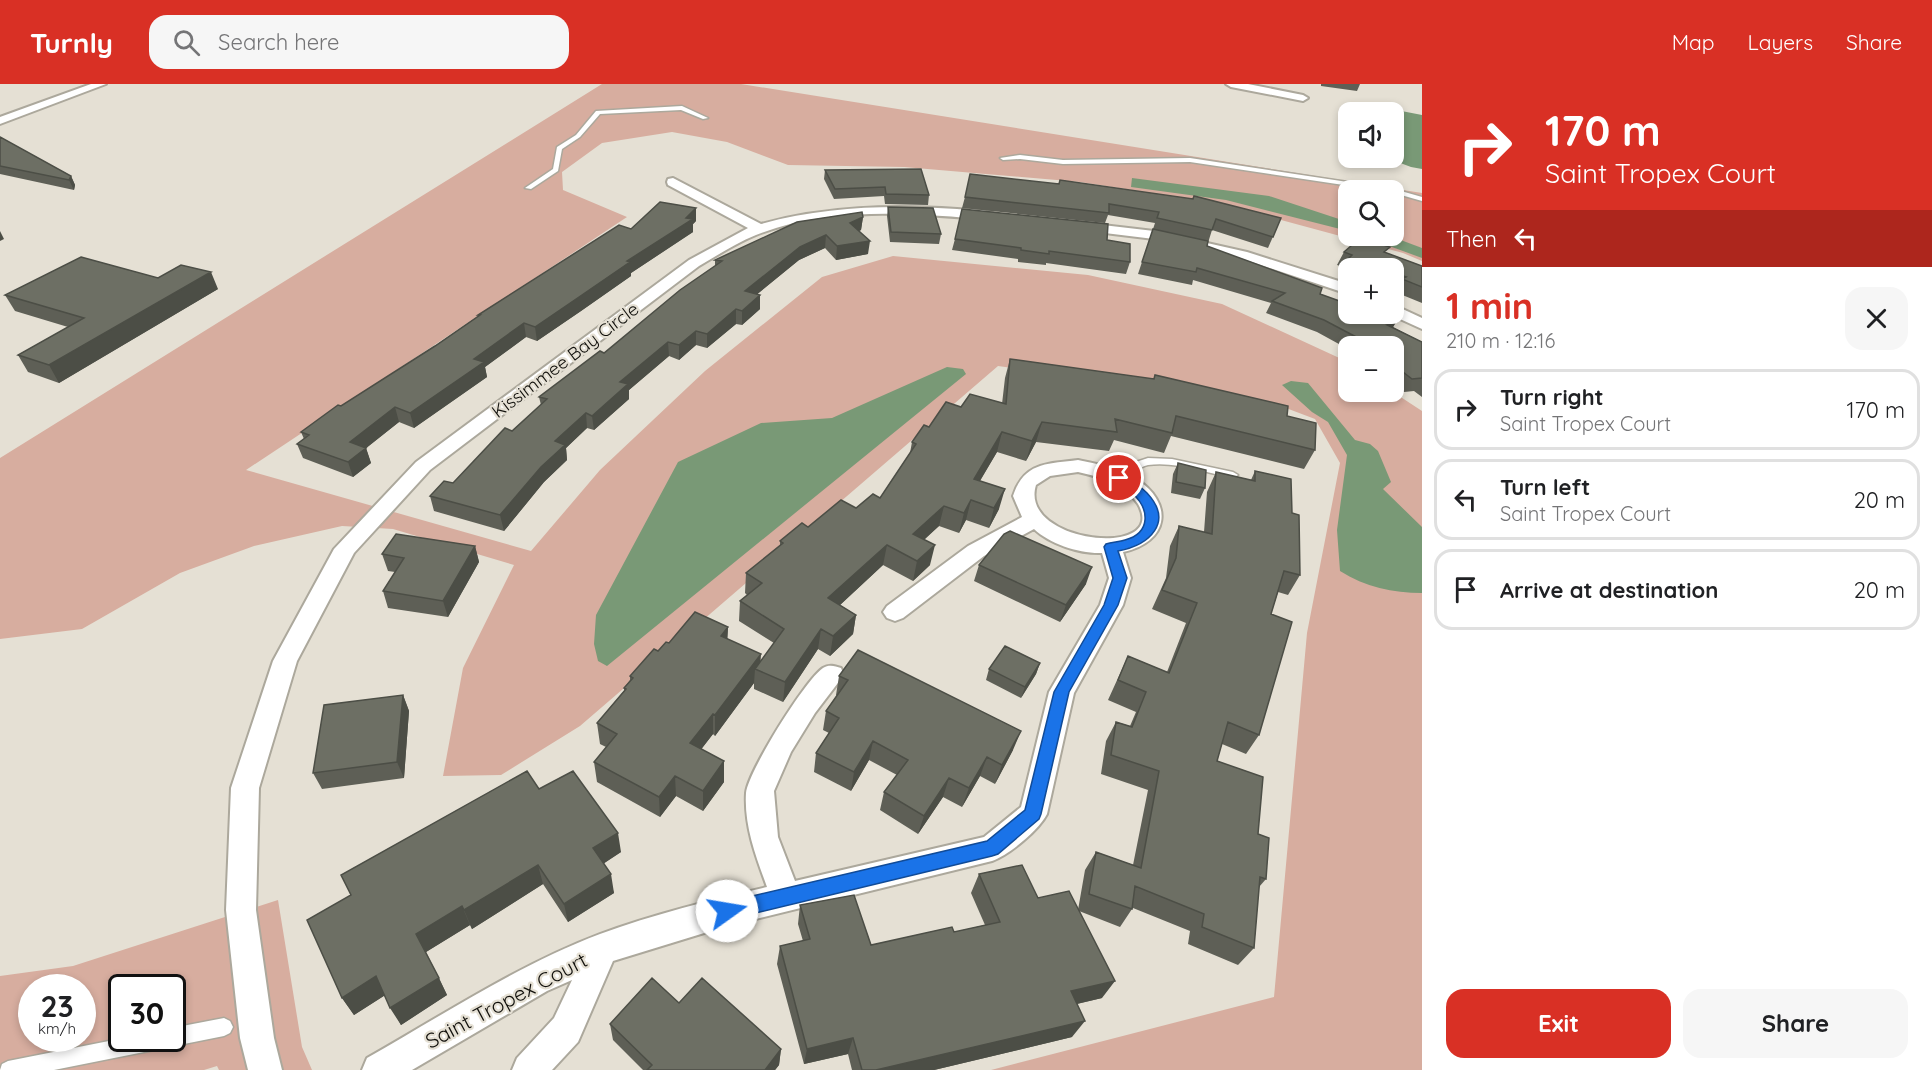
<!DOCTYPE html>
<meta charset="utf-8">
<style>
:root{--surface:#fff;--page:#f6f6f6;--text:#202124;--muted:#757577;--line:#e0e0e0;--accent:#d93025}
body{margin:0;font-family:Quicksand,sans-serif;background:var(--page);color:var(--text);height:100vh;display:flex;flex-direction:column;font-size:22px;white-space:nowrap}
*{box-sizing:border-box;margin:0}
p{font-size:20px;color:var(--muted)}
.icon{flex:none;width:33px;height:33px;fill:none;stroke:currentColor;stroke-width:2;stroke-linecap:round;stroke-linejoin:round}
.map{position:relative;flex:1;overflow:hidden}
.details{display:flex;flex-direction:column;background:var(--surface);width:510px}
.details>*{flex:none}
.guide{background:#d93025;color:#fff;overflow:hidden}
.tools{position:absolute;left:1338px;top:18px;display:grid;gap:12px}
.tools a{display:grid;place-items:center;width:66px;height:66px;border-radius:12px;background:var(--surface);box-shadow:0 3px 9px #0003;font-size:30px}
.speed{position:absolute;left:18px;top:890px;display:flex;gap:12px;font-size:30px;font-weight:700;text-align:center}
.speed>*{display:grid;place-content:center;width:78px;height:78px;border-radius:50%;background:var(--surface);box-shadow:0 3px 9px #0003;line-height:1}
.speed small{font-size:15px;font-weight:400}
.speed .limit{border:3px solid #111;border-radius:9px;background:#fff;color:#111}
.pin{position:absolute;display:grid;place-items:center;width:51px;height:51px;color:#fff;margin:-26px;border:3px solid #fff;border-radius:50%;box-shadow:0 2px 6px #0007}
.me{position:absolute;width:66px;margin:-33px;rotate:77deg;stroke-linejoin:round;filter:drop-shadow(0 0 4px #0008)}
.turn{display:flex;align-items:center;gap:21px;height:126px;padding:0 24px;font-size:27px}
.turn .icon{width:78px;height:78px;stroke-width:2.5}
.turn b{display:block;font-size:42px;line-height:51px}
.then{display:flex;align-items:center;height:57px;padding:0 24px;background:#0003;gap:12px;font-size:22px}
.round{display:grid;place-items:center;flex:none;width:63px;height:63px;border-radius:18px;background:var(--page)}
.head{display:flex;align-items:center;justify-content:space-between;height:102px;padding:0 24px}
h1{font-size:36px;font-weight:700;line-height:45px;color:var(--accent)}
.button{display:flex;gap:12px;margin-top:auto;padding:12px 24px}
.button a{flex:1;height:69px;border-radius:18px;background:var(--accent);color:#fff;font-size:24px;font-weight:700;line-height:69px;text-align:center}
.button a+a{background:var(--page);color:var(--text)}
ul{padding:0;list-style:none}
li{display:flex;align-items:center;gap:18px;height:81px;margin:0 12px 9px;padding:0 12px;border:3px solid var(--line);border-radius:18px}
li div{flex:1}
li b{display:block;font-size:22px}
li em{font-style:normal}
header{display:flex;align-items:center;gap:36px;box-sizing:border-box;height:84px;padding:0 30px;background:var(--accent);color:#fff}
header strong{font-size:28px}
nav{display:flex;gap:33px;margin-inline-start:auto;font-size:21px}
.search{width:420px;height:54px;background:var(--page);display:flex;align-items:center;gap:15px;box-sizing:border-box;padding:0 21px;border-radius:18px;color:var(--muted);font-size:22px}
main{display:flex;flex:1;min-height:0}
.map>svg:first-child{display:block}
.green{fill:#d7ad9f;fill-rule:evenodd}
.water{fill:#799976}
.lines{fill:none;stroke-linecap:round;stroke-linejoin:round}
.service-casing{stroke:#aca89c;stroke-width:3}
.minor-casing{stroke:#aca89c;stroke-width:4}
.service{fill:#fff;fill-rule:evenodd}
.minor{fill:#fff;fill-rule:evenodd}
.wall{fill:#5e5f56}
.shaded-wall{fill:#4c4e46}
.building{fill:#6d6f64;stroke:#4c4e46;stroke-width:1.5}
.route{fill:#1a73e8;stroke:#114b97;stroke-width:1.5}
.labels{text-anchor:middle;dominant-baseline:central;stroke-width:4.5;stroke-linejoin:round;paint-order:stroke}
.street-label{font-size:18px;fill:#100f0b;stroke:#e5e0d4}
.near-street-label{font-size:21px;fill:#100f0b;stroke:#e5e0d4}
</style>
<header>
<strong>Turnly</strong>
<div class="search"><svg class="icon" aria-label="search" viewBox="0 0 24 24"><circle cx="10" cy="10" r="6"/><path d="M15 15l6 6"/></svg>Search here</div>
<nav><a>Map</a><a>Layers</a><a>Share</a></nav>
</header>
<main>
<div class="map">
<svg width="1422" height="986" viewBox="0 0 1422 986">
<rect width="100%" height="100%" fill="#e5e0d4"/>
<path class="green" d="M602,0H741L1422,109V177L1403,169L1222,120L1080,98L904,83L788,81L727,58L672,48L602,59L562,88L563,106L627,133L246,386L531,467L600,386L705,287L822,193L893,172L1088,191L1222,220L1348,278V308H1393L1422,327V986H991L1274,913L1307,549L1340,379L1315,335L1278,321L998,282L580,642L501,691L443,692L463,584L514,481L393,445L342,442L254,462L180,489L82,545L0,555V374ZM1348,106H1394V152H1348Z
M278,816L302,963L312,986H219L217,982L204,986H0V892L73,882ZM32,903H82V954H32ZM122,903H172V954H122Z"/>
<path class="water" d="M1381,23L1422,31V85L1411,83L1387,74H1394V28H1381Z
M1132,94L1269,112L1348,138V147L1226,116L1131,103Z
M1362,152H1390L1422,164V174Z
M947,283L963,285L966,290L607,582L598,577L594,560L596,531L678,378L761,339L832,334Z
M1291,297L1308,299L1355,356L1370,360L1378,367L1391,398L1383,405L1422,443V509C1393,509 1365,503 1340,487L1337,446L1347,371L1328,338L1312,328L1282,301Z"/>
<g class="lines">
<g class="service-casing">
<path id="service" d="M682,22L708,34L703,35L681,26L600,30L580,53L562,65L558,87L531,105L525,104L553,85L557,63L576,51L596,27Z
M1020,71L1063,76L1190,74L1394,105L1422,113V117L1394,109V106H1377L1190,78L1063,80L1020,75L1003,76L1000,74Z
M1148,374L1172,375L1233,388L1238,391L1233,394C1206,389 1176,377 1148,381C1136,383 1127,398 1115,396L1114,394L1130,380Z
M224,934L230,937L233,943L230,949L224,952L54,986H0L2,980L8,977L124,954H172V944Z"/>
</g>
<g class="minor-casing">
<path id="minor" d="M91,0H106L0,40V33Z
M1226,0H1248L1303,11L1308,14L1303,17L1231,3Z
M673,94L761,140C826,122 891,121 957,125C968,126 989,124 997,132L990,136C913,129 829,122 756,151C736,159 718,171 699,182L430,386L354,469L297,577L259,704L256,826L274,954L282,986H248L240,954L226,826L231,704L273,577L334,465L416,378L689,176L748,144L668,101L667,98L668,95Z
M1077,138L1154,147L1247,168L1348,200V210L1243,175L1154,155L1072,145L1070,142Z
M1394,221L1422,234V245L1389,230H1394Z
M1078,376C1097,380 1118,384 1135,394C1175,419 1169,458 1123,468L1131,494L1123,521L1074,609L1047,730C1039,746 1009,771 992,777L727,842L613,877L578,958L552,986H512L517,974L554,934L572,896L547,907L412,986H362L367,974C443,931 518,881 600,850C654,830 712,816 767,803C756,773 744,742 746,709C748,688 805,596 823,584C829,580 835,582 841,584L844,591L815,629L791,668L774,707L778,753L795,797L984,753L1021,723L1049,608L1100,521L1109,494L1102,469C1080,470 1050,460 1034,445L984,472L903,534L895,537L887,534L883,528L887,522L968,462L1022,433L1013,412C1024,378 1047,380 1078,376ZM1078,388C1100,393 1125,400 1138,420C1170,475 1018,460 1036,401L1050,392Z"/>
</g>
<use href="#service" class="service"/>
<use href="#minor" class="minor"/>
</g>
<path class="wall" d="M1321,0H1360L1357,7L1321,2Z
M0,53L71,92L75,101L74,106L0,90Z
M825,86L929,111L928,121L885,120L884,112L834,115L824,95Z
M1060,96L1281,134L1268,164L1212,146L1207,162L1320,210L1396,238L1393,243L1422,258V313L1414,307L1404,308L1394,300V262H1348V265L1317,248L1266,229L1271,219L1193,196L1192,201L1138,190L1155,139L1108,131L1105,139L962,124L965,113L1059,99Z
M888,123L941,150L939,160L890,158L887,132Z
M863,133L861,146L859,147L868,170L836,176L825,164L799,176L757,210L760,211V225L742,241L736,240L707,264L696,261L679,276L669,272L629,306V315L594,346L587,344L566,364L567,376L544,398L504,447L434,427L430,412L453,399L541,321L539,313L604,269L715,182V176Z
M696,137L693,140V148L631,189V192L581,227L537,257L526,253L485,283L487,293L414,344L399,338L366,364L371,379L353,393L303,374L297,360L304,355L301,348L435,262L478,232V231L631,145Z
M955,155L1107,156L1130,178L1126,190L1046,179V181L1018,178V175L952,166Z
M1344,168L1387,169L1422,182V219L1395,208L1396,205L1394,204V184H1348V190L1341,187L1343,183L1337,181Z
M158,194L218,205L59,299L28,288L18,271L68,243L15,227L5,211Z
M1010,275L1287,332L1315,366L1304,385L1171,352L1164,369L1114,356L1109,367L1036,358L1026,377L997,368L980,397L999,425L989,444L966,436L959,449L939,442L924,455L930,481L913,497L883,481L840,521L856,531L853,550L830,572L818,565L783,618L754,605V599L715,652L713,650L701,665L724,677V698L703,727L676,712L660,733L597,698L594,678L606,663L600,660L597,639L624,607V604L630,596V592L658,567L669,559L728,543L727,555L761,577L774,559L739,537L740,517L747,511L745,509L746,489L780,462V457L808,443L880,414L910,369L912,358L929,343L961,323L1002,320L1005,294Z
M1178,379L1205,404L1200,415L1171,409L1173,390Z
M1255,387L1292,429L1300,491L1288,511L1278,508L1271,530L1259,651L1246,670L1222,660L1217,677L1258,750L1266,795L1259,803L1254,864L1238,881L1188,860L1190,847L1133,824L1132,825L1120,843L1079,827L1102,914L1077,920L1072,953L934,986H852L848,970L804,980L777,880L780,862L803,857L798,840L800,821L871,861L954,848L985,841L971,809L979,790L1038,814L1078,826L1085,786L1096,768L1133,781L1148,706L1101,690L1106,657L1116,638L1130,642L1136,628L1108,616L1128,572L1167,588L1186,539L1152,525L1166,494L1170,462L1179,442L1204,448L1207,408L1216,388L1251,396Z
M475,462L479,478L448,533L388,524L383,507L395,488L388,487L382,470Z
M979,481L1086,500L1060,538L974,497Z
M1040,579L1036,590L1021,614L986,596L989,585Z
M839,592L1013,666L995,700L980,692L962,723L943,713L918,750L880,726L884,708L897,691L869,676L851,707L814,688L816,669L829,649L823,646L826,627L837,611H836Z
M403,611L409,627L404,694L322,705L313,689Z
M539,705L621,768L604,779L614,809L568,838L543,800L472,845L470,841L426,868L447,911L401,941L385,911L354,931L342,914Z
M679,919L781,965L779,981L775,986H643L613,956L610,940Z"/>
<path class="shaded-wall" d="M71,92L75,101L74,106L69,96Z
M696,124V137L693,140V148L631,189V192L581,227L537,257L535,243L686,134Z
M863,133L861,146L849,152L850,139Z
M0,147L4,155L0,157Z
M826,151L825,164L799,176L744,221L745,207L800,163Z
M870,157L868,170L836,176L837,162Z
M211,188L218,205L59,299L49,281Z
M760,211V225L742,241V227Z
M736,225V240L707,264V250Z
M1396,238L1389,250L1387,241Z
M524,239L526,253L485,283L487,293L414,344L410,329L474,275Z
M696,247V261L679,276V261Z
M668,258L669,272L629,306V315L594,346L592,332L620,298Z
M395,323L399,338L355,373L350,358Z
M586,329L587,344L566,364L567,376L544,398L504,447L500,431L541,383L555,357Z
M1042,338L1036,358L1026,377L1032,357Z
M1002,348L997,368L969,415L974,395Z
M366,364L371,379L353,393L348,378Z
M1005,405L999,425L989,444L994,424Z
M971,416L966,436L959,449L964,429Z
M944,422L939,442L909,470L913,450Z
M887,461L883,481L826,534L828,514Z
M935,461L930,481L913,497L917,477Z
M475,462L479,478L448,533L443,517Z
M1092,483L1086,500L1060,538L1066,521Z
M856,531L853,550L830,572L833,552Z
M728,543L727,564L721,552Z
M821,545L818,565L783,618L785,598Z
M761,570L760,587L755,585L754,599L715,652V631Z
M1040,579L1036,590L1021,614L1025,603Z
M403,611L409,627L404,694L397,678Z
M713,630V650L690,680V659Z
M1021,647L1013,666L995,700L1002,681Z
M873,657L869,676L851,707L854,688Z
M987,673L980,692L962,723L969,704Z
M724,677V698L703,727V707Z
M675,692L676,712L660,733L659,713Z
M949,694L943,713L918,750L924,732Z
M618,749L621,768L597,784L593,764Z
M538,781L543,800L472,845L464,826Z
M611,790L614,809L568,838L564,820Z
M462,822L470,841L426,868L416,850Z
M376,892L387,910L354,931L342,914Z
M439,894L447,911L401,941L390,924Z
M1115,897L1102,914L1059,924L1071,907Z
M1085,937L1072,953L934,986H876Z
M853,954L848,970L804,980L807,965Z
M781,965L779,981L775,986H765Z"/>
<path class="building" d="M0,53L71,92L69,96L0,82Z
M921,85L929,111L886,110L885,103L835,105L825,86Z
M970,90L1059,100L1060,96L1193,115L1194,112L1281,134L1273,153L1216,135L1212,146L1157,134L1159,128L1109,120V129L965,113Z
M660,118L696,124L686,134L693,135L627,177L630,178L579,213L535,243L524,239L474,275L484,278L410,329L395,323L350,358L366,364L348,378L297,360L309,351L301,348L338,321L341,322L435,262L480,231H478L619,141L631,145Z
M888,123L933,124L941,150L891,148Z
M962,125L1108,140L1107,156L1130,160V178L1049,167V170L1021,166V164L955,155Z
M862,128L863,133L850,139L870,157L837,162L826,151L800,163L745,207L760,211L742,227L736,225L707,250L696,247L679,261L668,258L620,298L628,300L592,332L586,329L555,357L565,361L541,383L500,431L430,412L444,397L453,399L505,344L512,347L547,315L539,313L600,267L604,269L680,206L722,177L715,176L797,138Z
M1153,145L1208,157L1207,162L1322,204L1320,210L1348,220V230H1373L1396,238L1387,241L1422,258V294L1412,295L1394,281V262H1370L1360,255L1324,236L1272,217L1285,209L1197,184L1196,188L1142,178Z
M1360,154L1390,163L1384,168L1422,182V203L1402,195L1406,193L1394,189V184H1379L1348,175L1352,171L1344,168Z
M81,173L158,194L181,181L211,188L49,281L18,271L84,234L5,211Z
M1010,275L1154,295L1155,291L1288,322L1287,332L1316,339L1315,366L1176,332L1172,349L1115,335L1117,348L1042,338L1032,357L1002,348L974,395L1005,405L994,424L971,416L964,429L944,422L913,450L935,461L917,477L887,461L828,514L856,531L833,552L821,545L785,598L755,585L784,545L740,517L762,499L746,489L783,459L780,457L802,439L808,443L841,416L856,424L873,410L880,414L916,360L912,358L924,341L929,343L946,318L961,323L970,310L1006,320Z
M1178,379L1206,386L1205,404L1176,398Z
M1255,387L1291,395L1292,429L1299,431L1300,491L1284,487L1271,530L1292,538L1259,651L1228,638L1217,677L1263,693L1258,750L1269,754L1266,795L1260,793L1254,864L1202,843L1204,830L1135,802L1132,825L1089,810L1096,768L1141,784L1159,687L1111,671L1116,638L1132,643L1146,608L1118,596L1128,572L1169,589L1197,519L1162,506L1176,474L1179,442L1212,450L1216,388L1255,397Z
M1010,447L1092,483L1066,521L979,481L1004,450Z
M396,450L475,462L443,517L383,507L404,474L382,470Z
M695,528L728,543L721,552L761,570L715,631L713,630L690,659L724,677L703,707L675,692L659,713L594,678L617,650L597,639L626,605L624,604L633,594L630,592L654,565L658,567L666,558L669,559Z
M1005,562L1040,579L1025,603L989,585Z
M858,566L1021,647L1002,681L987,673L969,704L949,694L924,732L884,708L908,676L873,657L854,688L816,669L839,634L826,627L848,596L839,592Z
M403,611L397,678L313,689L324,621Z
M527,687L539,705L573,687L618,749L593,764L611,790L564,820L538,781L464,826L462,822L416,850L439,894L390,924L376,892L342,914L307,836L351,811L341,791Z
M1022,781L1038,814L1069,807L1115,897L1071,907L1085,937L876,986H862L853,954L807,965L780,862L810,855L800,821L854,811L871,861L952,843L954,848L1000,838L979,790Z
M652,894L679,919L702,894L781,965L765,986H647L652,981L610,940Z"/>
<path class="route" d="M1119,390C1130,393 1139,401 1147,409C1174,438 1150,461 1118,467L1127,494L1118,521L1069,608L1041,730L1039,735L998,770L992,772L727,836L720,834L718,827L720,821L727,818L987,757L1025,726L1054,608L1104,521L1113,494L1104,463L1106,460C1112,458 1119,458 1125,456C1151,449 1150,425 1132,409C1126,403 1119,400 1113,394Z"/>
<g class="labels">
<g class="street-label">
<text transform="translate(565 276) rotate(-37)">Kissimmee Bay Circle</text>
</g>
<g class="near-street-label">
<text transform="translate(506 916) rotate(-28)">Saint Tropex Court</text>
</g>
</g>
</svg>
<div class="tools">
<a><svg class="icon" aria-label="sound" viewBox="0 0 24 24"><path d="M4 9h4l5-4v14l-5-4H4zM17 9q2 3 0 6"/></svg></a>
<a><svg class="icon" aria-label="search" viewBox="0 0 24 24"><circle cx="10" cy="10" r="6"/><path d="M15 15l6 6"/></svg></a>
<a>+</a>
<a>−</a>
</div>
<div class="speed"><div>23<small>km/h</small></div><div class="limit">30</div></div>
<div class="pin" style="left:1119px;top:394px;background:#d93025"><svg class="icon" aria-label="arrive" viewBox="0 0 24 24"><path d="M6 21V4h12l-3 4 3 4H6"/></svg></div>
<svg class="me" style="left:727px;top:827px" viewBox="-20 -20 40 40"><circle r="19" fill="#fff"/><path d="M0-13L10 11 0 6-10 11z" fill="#1a73e8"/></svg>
</div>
<section class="details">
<div class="guide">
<div class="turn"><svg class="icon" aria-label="right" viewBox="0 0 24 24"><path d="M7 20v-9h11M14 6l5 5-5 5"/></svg><div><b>170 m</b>Saint Tropex Court</div></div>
<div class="then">Then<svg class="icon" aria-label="left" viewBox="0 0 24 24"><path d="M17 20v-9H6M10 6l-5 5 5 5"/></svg></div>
</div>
<div class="head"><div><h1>1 min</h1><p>210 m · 12:16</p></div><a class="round"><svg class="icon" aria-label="close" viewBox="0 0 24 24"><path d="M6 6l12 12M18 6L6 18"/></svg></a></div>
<ul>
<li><svg class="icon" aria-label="right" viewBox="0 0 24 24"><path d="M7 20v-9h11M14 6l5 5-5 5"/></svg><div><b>Turn right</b><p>Saint Tropex Court</p></div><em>170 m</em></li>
<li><svg class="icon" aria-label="left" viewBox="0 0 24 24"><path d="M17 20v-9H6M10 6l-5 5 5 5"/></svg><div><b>Turn left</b><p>Saint Tropex Court</p></div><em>20 m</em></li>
<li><svg class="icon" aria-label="arrive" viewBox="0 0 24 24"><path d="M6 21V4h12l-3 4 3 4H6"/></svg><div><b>Arrive at destination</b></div><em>20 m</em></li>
</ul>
<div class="button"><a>Exit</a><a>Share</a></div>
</section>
</main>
